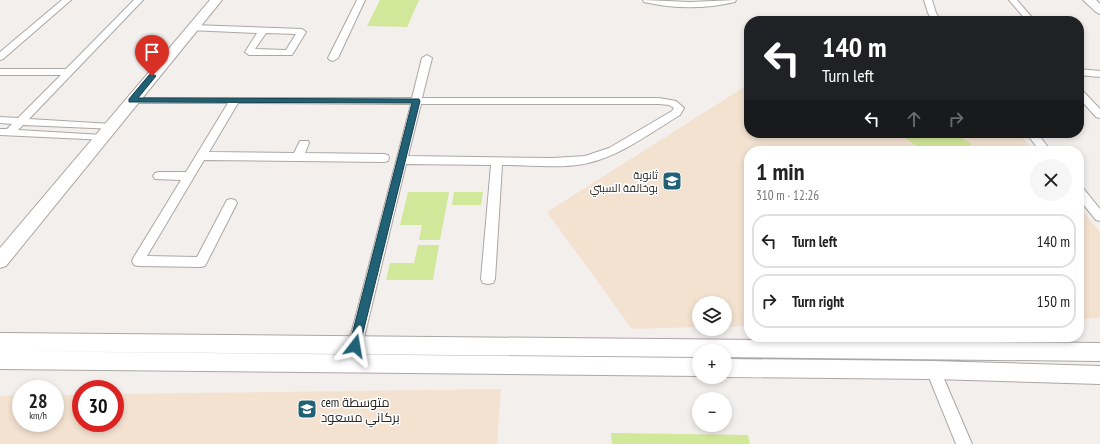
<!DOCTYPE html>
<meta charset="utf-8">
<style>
:root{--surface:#fff;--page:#f6f6f6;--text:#222;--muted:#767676;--line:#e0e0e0}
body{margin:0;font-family:"PT Sans Narrow",Cairo,sans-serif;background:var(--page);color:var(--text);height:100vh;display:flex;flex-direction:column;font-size:15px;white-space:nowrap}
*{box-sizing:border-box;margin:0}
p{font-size:13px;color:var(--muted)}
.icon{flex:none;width:22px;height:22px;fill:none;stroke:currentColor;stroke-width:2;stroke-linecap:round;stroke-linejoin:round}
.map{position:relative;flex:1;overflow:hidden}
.side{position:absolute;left:744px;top:146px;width:340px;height:196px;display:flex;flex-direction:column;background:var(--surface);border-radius:16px;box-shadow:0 2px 6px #0003}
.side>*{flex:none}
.guide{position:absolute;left:744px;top:16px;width:340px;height:122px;border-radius:16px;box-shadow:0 2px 6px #0003;background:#202124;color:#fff;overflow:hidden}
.controls{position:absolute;left:692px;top:296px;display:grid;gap:8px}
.controls a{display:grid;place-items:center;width:40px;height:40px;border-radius:50%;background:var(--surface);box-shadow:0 2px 6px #0003;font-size:20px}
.speed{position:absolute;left:12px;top:380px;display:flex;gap:8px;font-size:20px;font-weight:700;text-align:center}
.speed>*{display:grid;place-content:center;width:52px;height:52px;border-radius:50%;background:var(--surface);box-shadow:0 2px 6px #0003;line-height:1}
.speed small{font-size:10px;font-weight:400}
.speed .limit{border:6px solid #d22;background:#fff;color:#111}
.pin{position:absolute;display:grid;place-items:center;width:34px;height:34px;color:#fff;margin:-41px -17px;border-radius:50% 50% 50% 0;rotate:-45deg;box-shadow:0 0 4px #0007}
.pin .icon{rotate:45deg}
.me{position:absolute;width:44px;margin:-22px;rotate:14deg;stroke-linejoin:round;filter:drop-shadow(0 0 3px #0008)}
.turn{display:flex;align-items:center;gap:14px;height:84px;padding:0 12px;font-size:18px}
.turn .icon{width:52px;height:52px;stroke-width:2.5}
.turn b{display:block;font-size:28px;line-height:34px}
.lanes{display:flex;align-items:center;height:38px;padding:0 12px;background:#0003;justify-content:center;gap:20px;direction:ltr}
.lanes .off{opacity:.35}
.round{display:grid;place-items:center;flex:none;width:42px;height:42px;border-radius:21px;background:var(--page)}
.overview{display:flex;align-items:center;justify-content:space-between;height:68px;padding:0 12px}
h1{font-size:24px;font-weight:600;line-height:30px}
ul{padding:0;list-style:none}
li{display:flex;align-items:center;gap:12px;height:54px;margin:0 8px 6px;padding:0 4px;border:2px solid var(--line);border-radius:16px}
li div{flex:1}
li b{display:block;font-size:15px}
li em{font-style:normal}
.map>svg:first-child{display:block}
.education{fill:#f4e2d1}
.green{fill:#d1e799}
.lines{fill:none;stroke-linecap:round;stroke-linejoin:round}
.minor-casing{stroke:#aba7a4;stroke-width:2}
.secondary-casing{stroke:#aba7a4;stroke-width:2}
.minor{fill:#fff;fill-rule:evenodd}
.secondary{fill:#fff;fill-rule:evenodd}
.route{fill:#216176;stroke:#153f4d}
.labels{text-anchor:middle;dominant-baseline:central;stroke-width:3;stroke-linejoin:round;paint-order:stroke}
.poi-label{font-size:11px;fill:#292827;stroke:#fff;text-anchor:end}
.near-poi-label{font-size:13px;fill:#292827;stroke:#fff;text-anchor:start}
</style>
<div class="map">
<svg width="1100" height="444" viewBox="0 0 1100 444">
<rect width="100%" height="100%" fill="#f3efec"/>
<path class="education" d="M749,84V133H1019L1034,151H749V326L725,327V303H699V327L632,329L547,212Z
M1079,206L1100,232V318L1079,319Z
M501,389L497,444H0V396L21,395V423H55V395H81V423H115V394Z"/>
<path class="green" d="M380,0H419L407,27L367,26Z
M897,133H954L972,144L959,151H925Z
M408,192H449L440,240H419L422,225H400Z
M454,192H483L481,205H452Z
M418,245H439L433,280H386L390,263H414Z
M611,433L748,435L750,444H612Z"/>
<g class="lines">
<g class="minor-casing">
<path id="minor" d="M62,0H71L3,59L0,60V52Z
M134,0H143L29,119L112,124L117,127L116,129L23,125L18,130L103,135L108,138L107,140L0,135V129H7L12,124L0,123V117L18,118L61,75H0V69H66Z
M357,0H365L338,58L333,61L330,60L328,58Z
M643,0L690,2L736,0L735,2C705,9 674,9 644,2Z
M924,0H932L936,13L941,21H933L928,13Z
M1009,0H1017L1035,21H1027Z
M192,25L302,29L306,32L292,55H249L245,52L257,33L189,30L188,28ZM266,33L296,34L286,50L255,49Z
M427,55L432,58L422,98H659L676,101L684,108L680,115C650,133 622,155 588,163C565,169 527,165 502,165L495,279L493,283L488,284L483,283L481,279L491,165L406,164L362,346L360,350L355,352L350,350L348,346L411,104L238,103L209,152L294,153L300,141H308L309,143L305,153L384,154L388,155L389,158L388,161L384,162L204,160L147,256L197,257L227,200L231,199L235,200L237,203L205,266L201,267L138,266L134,265L132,261L134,257L181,180L155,179L153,176L155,173L159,172H186L228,103H132L129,102L127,100L129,98H412L422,58ZM421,104H659L669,105L674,108L672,111L609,148L585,156L553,158L408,156Z
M1079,69L1100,71V77L1079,75Z
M1079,89L1082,90L1100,109V118L1096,117L1079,98Z
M1026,133H1037L1051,151H1040Z
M1079,187L1083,188L1100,209V221L1096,220L1079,199Z
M933,363L938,365L972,444H956L926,370L928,365Z"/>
</g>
<g class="secondary-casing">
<path id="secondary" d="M210,0H222L6,266L0,268V248Z
M1083,0H1096L1100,4V14L1096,12Z
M0,333L1100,343V361L725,357V351H699V357L0,351Z
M0,351L699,358V376L0,369Z
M725,359L933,361L1100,366V384L933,379L725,377Z"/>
</g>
<use href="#minor" class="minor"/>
<use href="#secondary" class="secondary"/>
</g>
<path class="route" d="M152,74L156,76L138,98L419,99L420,101L359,349L355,350L351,349L349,346L412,103L129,102V99L149,75Z"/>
<defs>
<g id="school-square" transform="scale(1)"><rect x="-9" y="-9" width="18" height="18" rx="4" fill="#216176" stroke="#fff"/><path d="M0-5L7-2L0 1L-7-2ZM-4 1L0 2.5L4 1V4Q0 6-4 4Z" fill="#fff"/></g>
</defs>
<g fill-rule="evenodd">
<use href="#school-square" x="672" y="181"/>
<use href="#school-square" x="307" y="409"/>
</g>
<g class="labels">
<g class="poi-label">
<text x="658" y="175">ثانوية<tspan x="658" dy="13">بوخالفة السبتي</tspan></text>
</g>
<g class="near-poi-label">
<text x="321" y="402">cem متوسطة<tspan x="321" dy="15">بركاني مسعود</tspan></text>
</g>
</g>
</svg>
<div class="controls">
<a><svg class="icon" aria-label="layers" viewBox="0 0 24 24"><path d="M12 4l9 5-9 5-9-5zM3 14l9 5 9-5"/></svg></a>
<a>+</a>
<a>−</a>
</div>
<div class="speed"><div>28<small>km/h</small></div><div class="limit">30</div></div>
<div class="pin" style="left:152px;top:76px;background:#d93025"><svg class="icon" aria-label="arrive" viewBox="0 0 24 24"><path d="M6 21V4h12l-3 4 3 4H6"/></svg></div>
<svg class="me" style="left:355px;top:346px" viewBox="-20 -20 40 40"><path d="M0-17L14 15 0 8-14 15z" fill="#216176" stroke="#fff" stroke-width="4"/></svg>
<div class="guide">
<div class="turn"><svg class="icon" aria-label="left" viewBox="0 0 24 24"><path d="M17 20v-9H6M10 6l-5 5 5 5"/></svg><div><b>140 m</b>Turn left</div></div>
<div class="lanes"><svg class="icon" aria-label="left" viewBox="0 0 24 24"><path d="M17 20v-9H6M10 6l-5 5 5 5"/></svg><svg class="icon off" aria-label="ahead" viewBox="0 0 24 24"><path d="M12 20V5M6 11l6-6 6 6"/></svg><svg class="icon off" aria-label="right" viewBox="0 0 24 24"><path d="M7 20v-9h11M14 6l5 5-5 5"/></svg></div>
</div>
<section class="side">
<div class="overview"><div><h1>1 min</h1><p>310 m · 12:26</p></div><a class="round"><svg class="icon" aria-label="close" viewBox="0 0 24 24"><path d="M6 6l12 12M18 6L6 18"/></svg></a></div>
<ul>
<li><svg class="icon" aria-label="left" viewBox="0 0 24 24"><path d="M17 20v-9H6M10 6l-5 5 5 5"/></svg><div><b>Turn left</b></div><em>140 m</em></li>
<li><svg class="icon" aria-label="right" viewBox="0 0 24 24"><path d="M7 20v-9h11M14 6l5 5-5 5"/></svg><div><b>Turn right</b></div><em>150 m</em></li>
</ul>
</section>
</div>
